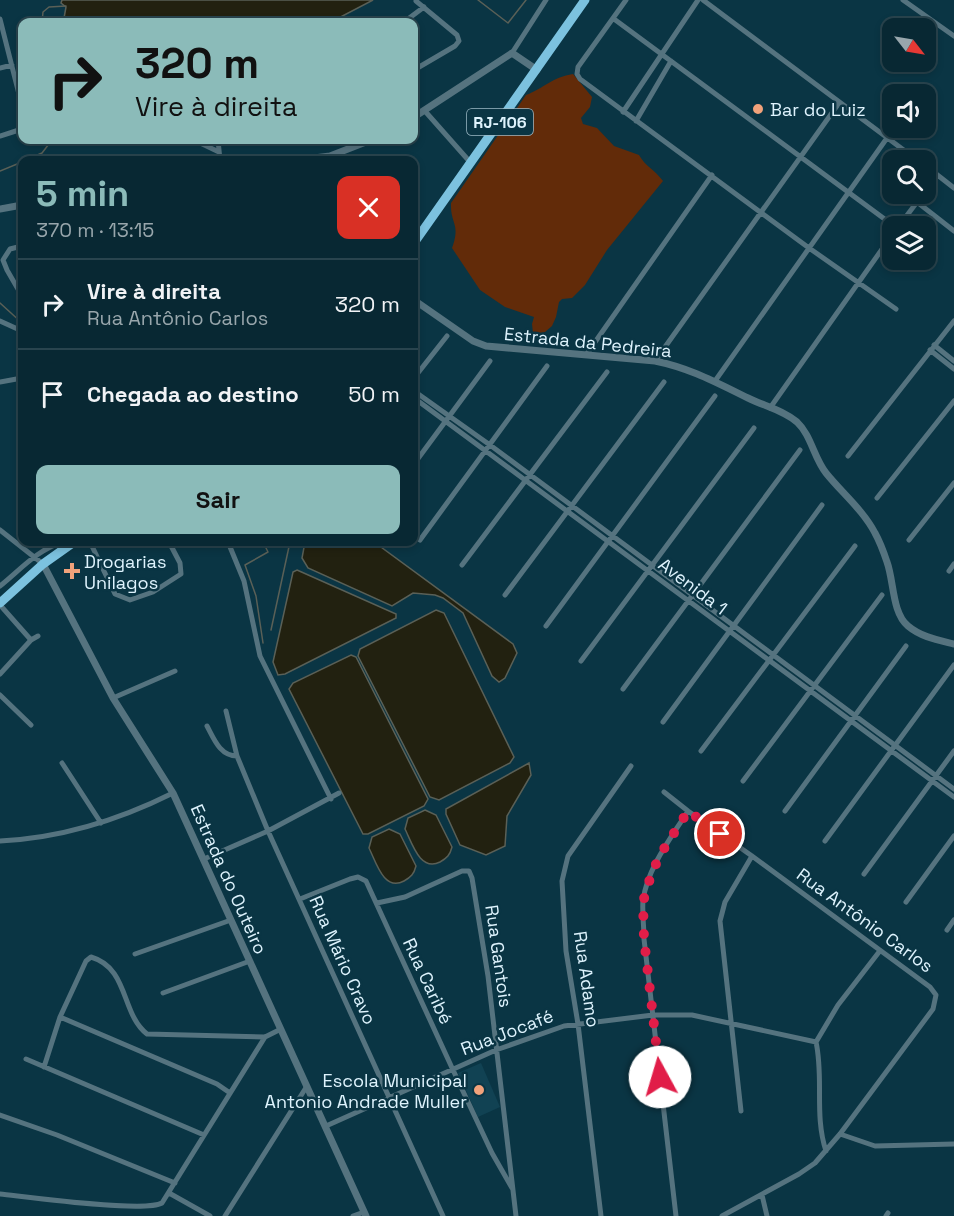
<!DOCTYPE html>
<html lang="pt">
<meta charset="utf-8">
<style>
:root{--surface:#082833;--page:#11303b;--text:#f1f3f6;--muted:#98a6ac;--line:#29444e;--accent:#8bbbb9}
body{margin:0;font-family:"Space Grotesk",sans-serif;background:var(--page);color:var(--text);height:100vh;display:flex;flex-direction:column;font-size:22px;white-space:nowrap}
*{box-sizing:border-box;margin:0}
p{font-size:20px;color:var(--muted)}
.icon{flex:none;width:33px;height:33px;fill:none;stroke:currentColor;stroke-width:2;stroke-linecap:round;stroke-linejoin:round}
.map{position:relative;flex:1;overflow:hidden}
.drawer{position:absolute;left:18px;top:156px;width:400px;height:390px;display:flex;flex-direction:column;background:var(--surface);border-radius:12px;box-shadow:0 3px 9px #0003,0 0 0 2px var(--line)}
.drawer>*{flex:none}
.hud{position:absolute;left:18px;top:18px;width:400px;height:126px;border-radius:12px;box-shadow:0 3px 9px #0003,0 0 0 2px var(--line);background:#8bbbb9;color:#111;overflow:hidden}
.needle{width:39px;rotate:121deg}
.tools{position:absolute;left:882px;top:18px;display:grid;gap:12px}
.tools a{display:grid;place-items:center;width:54px;height:54px;border-radius:12px;background:var(--surface);box-shadow:0 3px 9px #0003,0 0 0 2px var(--line);font-size:30px}
.pin{position:absolute;display:grid;place-items:center;width:51px;height:51px;color:#fff;margin:-26px;border:3px solid #fff;border-radius:50%;box-shadow:0 2px 6px #0007}
.me{position:absolute;width:66px;margin:-33px;rotate:354deg;stroke-linejoin:round;filter:drop-shadow(0 0 4px #0008)}
.turn{display:flex;align-items:center;gap:21px;height:126px;padding:0 18px;font-size:27px}
.turn .icon{width:78px;height:78px;stroke-width:2.5}
.turn b{display:block;font-size:42px;line-height:51px}
.round{display:grid;place-items:center;flex:none;width:63px;height:63px;border-radius:12px;background:var(--page)}
.summary{display:flex;align-items:center;justify-content:space-between;height:102px;padding:0 18px}
h1{font-size:36px;font-weight:600;line-height:45px;color:var(--accent)}
.primary-button{display:flex;gap:12px;margin-top:auto;padding:12px 18px}
.primary-button a{flex:1;height:69px;border-radius:12px;background:var(--accent);color:#111;font-size:24px;font-weight:600;line-height:69px;text-align:center}
ul{padding:0;list-style:none}
li{display:flex;align-items:center;gap:18px;height:90px;padding:0 18px;border-top:2px solid var(--line)}
li div{flex:1}
li b{display:block;font-size:22px}
li em{font-style:normal}
.map>svg:first-child{display:block}
.built{fill:#114253}
.green{fill:#622b09}
.water{fill:#222110;stroke:#5a6057;stroke-width:1.5}
.lines{fill:none;stroke-linecap:round;stroke-linejoin:round}
.stream{stroke:#5a6057;stroke-width:1.5}
.minor{stroke:#55737f;stroke-width:5}
.tertiary{stroke:#55737f;stroke-width:7}
.trunk{stroke:#7cc2df;stroke-width:9}
.route{stroke:#e11d48;stroke-width:10;stroke-dasharray:0 18}
.poi-dot{fill:#f1a27b;stroke:#0a3544;stroke-width:2}
.labels{text-anchor:middle;dominant-baseline:central;stroke-width:5;stroke-linejoin:round;paint-order:stroke}
.shield{fill:#0a3544;stroke:#9ebac6;stroke-width:1.5}
.shield-label{font-size:16px;font-weight:bold;fill:#def3fd}
.poi-label{font-size:18px;fill:#def3fd;stroke:#0a3544;text-anchor:start}
.street-label{font-size:18px;fill:#def3fd;stroke:#0a3544}
</style>
<div class="map">
<svg width="954" height="1216" viewBox="0 0 954 1216">
<rect width="100%" height="100%" fill="#0a3544"/>
<path class="built" d="M481,1063L500,1107L478,1117L458,1073Z"/>
<path class="green" d="M573,74L592,97L590,107L581,118L583,124L597,128L614,146L639,155C645,166 655,170 663,181L607,250L585,285L572,298L562,299L559,302L556,317L552,326L545,332L539,334L533,333L532,324L534,317L505,307L480,290L452,248C461,223 450,224 451,203L526,95C544,88 553,77 573,74Z"/>
<path class="water" d="M62,0H373L331,22H65L64,18L66,7L61,3Z
M305,542H374L513,644L517,653L505,678L499,682L492,676L463,613L443,598L435,595L413,593L392,606L308,568L302,558Z
M297,570L396,614V618L285,674L278,675L273,662L293,572Z
M436,610L444,613L514,757L510,763L439,800L430,797L358,656L360,649Z
M351,655L356,657L428,799L424,806L368,834H363L289,689L293,683Z
M529,763L531,775L507,816L505,846L486,855L460,845L446,814V809Z
M425,810L436,815L452,847C450,855 447,858 440,862C420,872 412,843 405,829L408,818Z
M389,829L400,834L416,866C414,874 411,877 404,881C384,892 376,862 369,848L372,837Z"/>
<g class="lines">
<path class="stream" d="M478,0L508,23L526,0
M42,22L43,12L49,7L66,6
M26,160L42,153L52,140
M0,171L22,162
M0,303L22,323
M271,630L290,542
M263,643L256,596L245,565L268,552L263,542"/>
<path class="minor" d="M626,0L578,67L577,74L580,79L809,248L896,309
M703,0L917,160
M903,0L954,36
M0,19L22,106
M614,19L894,226
M404,22L424,7
M512,53L546,0
M0,68L12,65
M414,70L455,46L459,41L457,35L416,1
M424,110L470,162
M623,112L698,0
M636,121L671,61
M0,136L22,129
M194,140L219,152
M218,140L220,160
M926,166L954,188
M926,190L937,175
M917,202L954,231
M899,226L923,194
M22,246L10,249L3,260L7,270L22,296
M0,321L22,331
M934,345L954,361
M930,350L954,369
M586,355L712,175
M655,361L839,103
M414,378L447,336
M715,381L887,138
M0,382L22,378
M414,391L490,445L954,789
M414,398L954,797
M770,408L892,235
M848,456L954,321
M414,464L490,361
M877,498L954,401
M0,530L43,564
M420,540L547,366
M909,540L954,483
M90,542L115,594L130,600L153,592L181,574L180,563L169,542
M228,542L244,581L260,656L331,799
M462,565L607,372
M949,571L954,564
M0,586C20,570 38,549 63,542
M505,595L664,382
M0,605L31,640
M546,626L715,396
M581,661L754,428
M0,674L31,640L38,636
M623,689L800,450
M0,695L31,725
M113,698L175,671
M226,711L237,756L268,831L443,1216
M663,722L822,505
M207,726C214,739 220,756 237,756
M701,751L855,546
M62,763L101,823
M743,781L882,595
M664,792L688,811L752,856L930,987L936,995L933,1009L840,1134L815,1163L799,1174L722,1216
M785,811L906,646
M0,841C61,838 119,820 173,793
M825,841L954,665
M204,859L268,831L339,793
M864,874L954,751
M300,899L350,879L358,877L366,881L453,1070L492,1153L512,1188
M906,902L954,836
M377,903L405,897L462,871H469L472,878L488,976L516,1216
M947,930L954,920
M135,954L231,920
M163,993L250,961
M26,1059L204,1135
M44,1067L60,1017
M230,1093L217,1084L60,1017L86,961L91,957C129,968 121,1014 147,1034L265,1037L281,1029
M741,1111L720,921L725,902L752,856
M0,1115L57,1135L175,1183
M326,1126L496,1050L564,1026L653,1015H692L816,1042
M840,1134L875,1146L954,1144
M826,1151C814,1115 824,1078 816,1042L838,1005L879,952
M169,1193L210,1216
M0,1194C28,1197 144,1213 162,1203L265,1037
M762,1195L767,1216
M225,1216L307,1086
M353,1216L364,1212
M601,1216L578,1024L566,951L562,881L568,856L631,766
M676,1216L644,939C644,926 642,913 643,900C648,867 671,838 688,811
M886,1216L888,1213"/>
<path class="tertiary" d="M414,117L512,53L537,70
M298,160L330,156L371,140
M0,209L22,205
M414,300L473,341L486,346L655,361C690,368 717,383 748,398C764,406 783,410 797,422C811,435 814,458 826,473C842,493 863,510 875,533C880,542 884,553 887,562C894,581 892,613 908,626C921,637 938,640 954,644
M43,564L113,698L173,793L366,1216"/>
<path class="trunk" d="M414,243L585,0
M0,603L43,564L74,542"/>
</g>
<g class="lines">
<path class="route" d="M660,1077L644,939L643,902L652,872L662,852L688,811L720,834"/>
</g>
<g class="poi-dot">
<circle cx="758" cy="109" r="6"/>
<path d="M69 562h6v6h6v6h-6v6h-6v-6h-6v-6h6z"/>
<circle cx="479" cy="1090" r="6"/>
</g>
<g class="labels">
<rect class="shield" x="467" y="109" width="66" height="26" rx="4.5"/>
<g class="shield-label">
<text x="500" y="122">RJ-106</text>
</g>
<g class="poi-label">
<text x="770" y="109">Bar do Luiz</text>
<text x="84" y="561">Drogarias<tspan x="84" dy="21">Unilagos</tspan></text>
<text x="467" y="1080" text-anchor="end">Escola Municipal<tspan x="467" dy="21">Antonio Andrade Muller</tspan></text>
</g>
<g class="street-label">
<text transform="translate(588 342) rotate(6)">Estrada da Pedreira</text>
<text transform="translate(693 586) rotate(37)">Avenida 1</text>
<text transform="translate(229 879) rotate(66)">Estrada do Outeiro</text>
<text transform="translate(865 920) rotate(36)">Rua Antônio Carlos</text>
<text transform="translate(499 956) rotate(82)">Rua Gantois</text>
<text transform="translate(343 960) rotate(66)">Rua Mário Cravo</text>
<text transform="translate(587 979) rotate(82)">Rua Adamo</text>
<text transform="translate(428 981) rotate(65)">Rua Caribé</text>
<text transform="translate(507 1032) rotate(-21)">Rua Jocafé</text>
</g>
</g>
</svg>
<div class="tools">
<a><svg class="needle" viewBox="-14 -14 28 28"><path d="M0-13l5 13h-10z" fill="#e53935"/><path d="M0 13l5-13h-10z" fill="#98a6ac"/></svg></a>
<a><svg class="icon" aria-label="sound" viewBox="0 0 24 24"><path d="M4 9h4l5-4v14l-5-4H4zM17 9q2 3 0 6"/></svg></a>
<a><svg class="icon" aria-label="search" viewBox="0 0 24 24"><circle cx="10" cy="10" r="6"/><path d="M15 15l6 6"/></svg></a>
<a><svg class="icon" aria-label="layers" viewBox="0 0 24 24"><path d="M12 4l9 5-9 5-9-5zM3 14l9 5 9-5"/></svg></a>
</div>
<div class="pin" style="left:720px;top:834px;background:#d93025"><svg class="icon" aria-label="arrive" viewBox="0 0 24 24"><path d="M6 21V4h12l-3 4 3 4H6"/></svg></div>
<svg class="me" style="left:660px;top:1077px" viewBox="-20 -20 40 40"><circle r="19" fill="#fff"/><path d="M0-13L10 11 0 6-10 11z" fill="#e11d48"/></svg>
<div class="hud">
<div class="turn"><svg class="icon" aria-label="right" viewBox="0 0 24 24"><path d="M7 20v-9h11M14 6l5 5-5 5"/></svg><div><b>320 m</b>Vire à direita</div></div>
</div>
<section class="drawer">
<div class="summary"><div><h1>5 min</h1><p>370 m · 13:15</p></div><a class="round" style="background:#d93025;color:#fff"><svg class="icon" aria-label="close" viewBox="0 0 24 24"><path d="M6 6l12 12M18 6L6 18"/></svg></a></div>
<ul>
<li><svg class="icon" aria-label="right" viewBox="0 0 24 24"><path d="M7 20v-9h11M14 6l5 5-5 5"/></svg><div><b>Vire à direita</b><p>Rua Antônio Carlos</p></div><em>320 m</em></li>
<li><svg class="icon" aria-label="arrive" viewBox="0 0 24 24"><path d="M6 21V4h12l-3 4 3 4H6"/></svg><div><b>Chegada ao destino</b></div><em>50 m</em></li>
</ul>
<div class="primary-button"><a>Sair</a></div>
</section>
</div>
